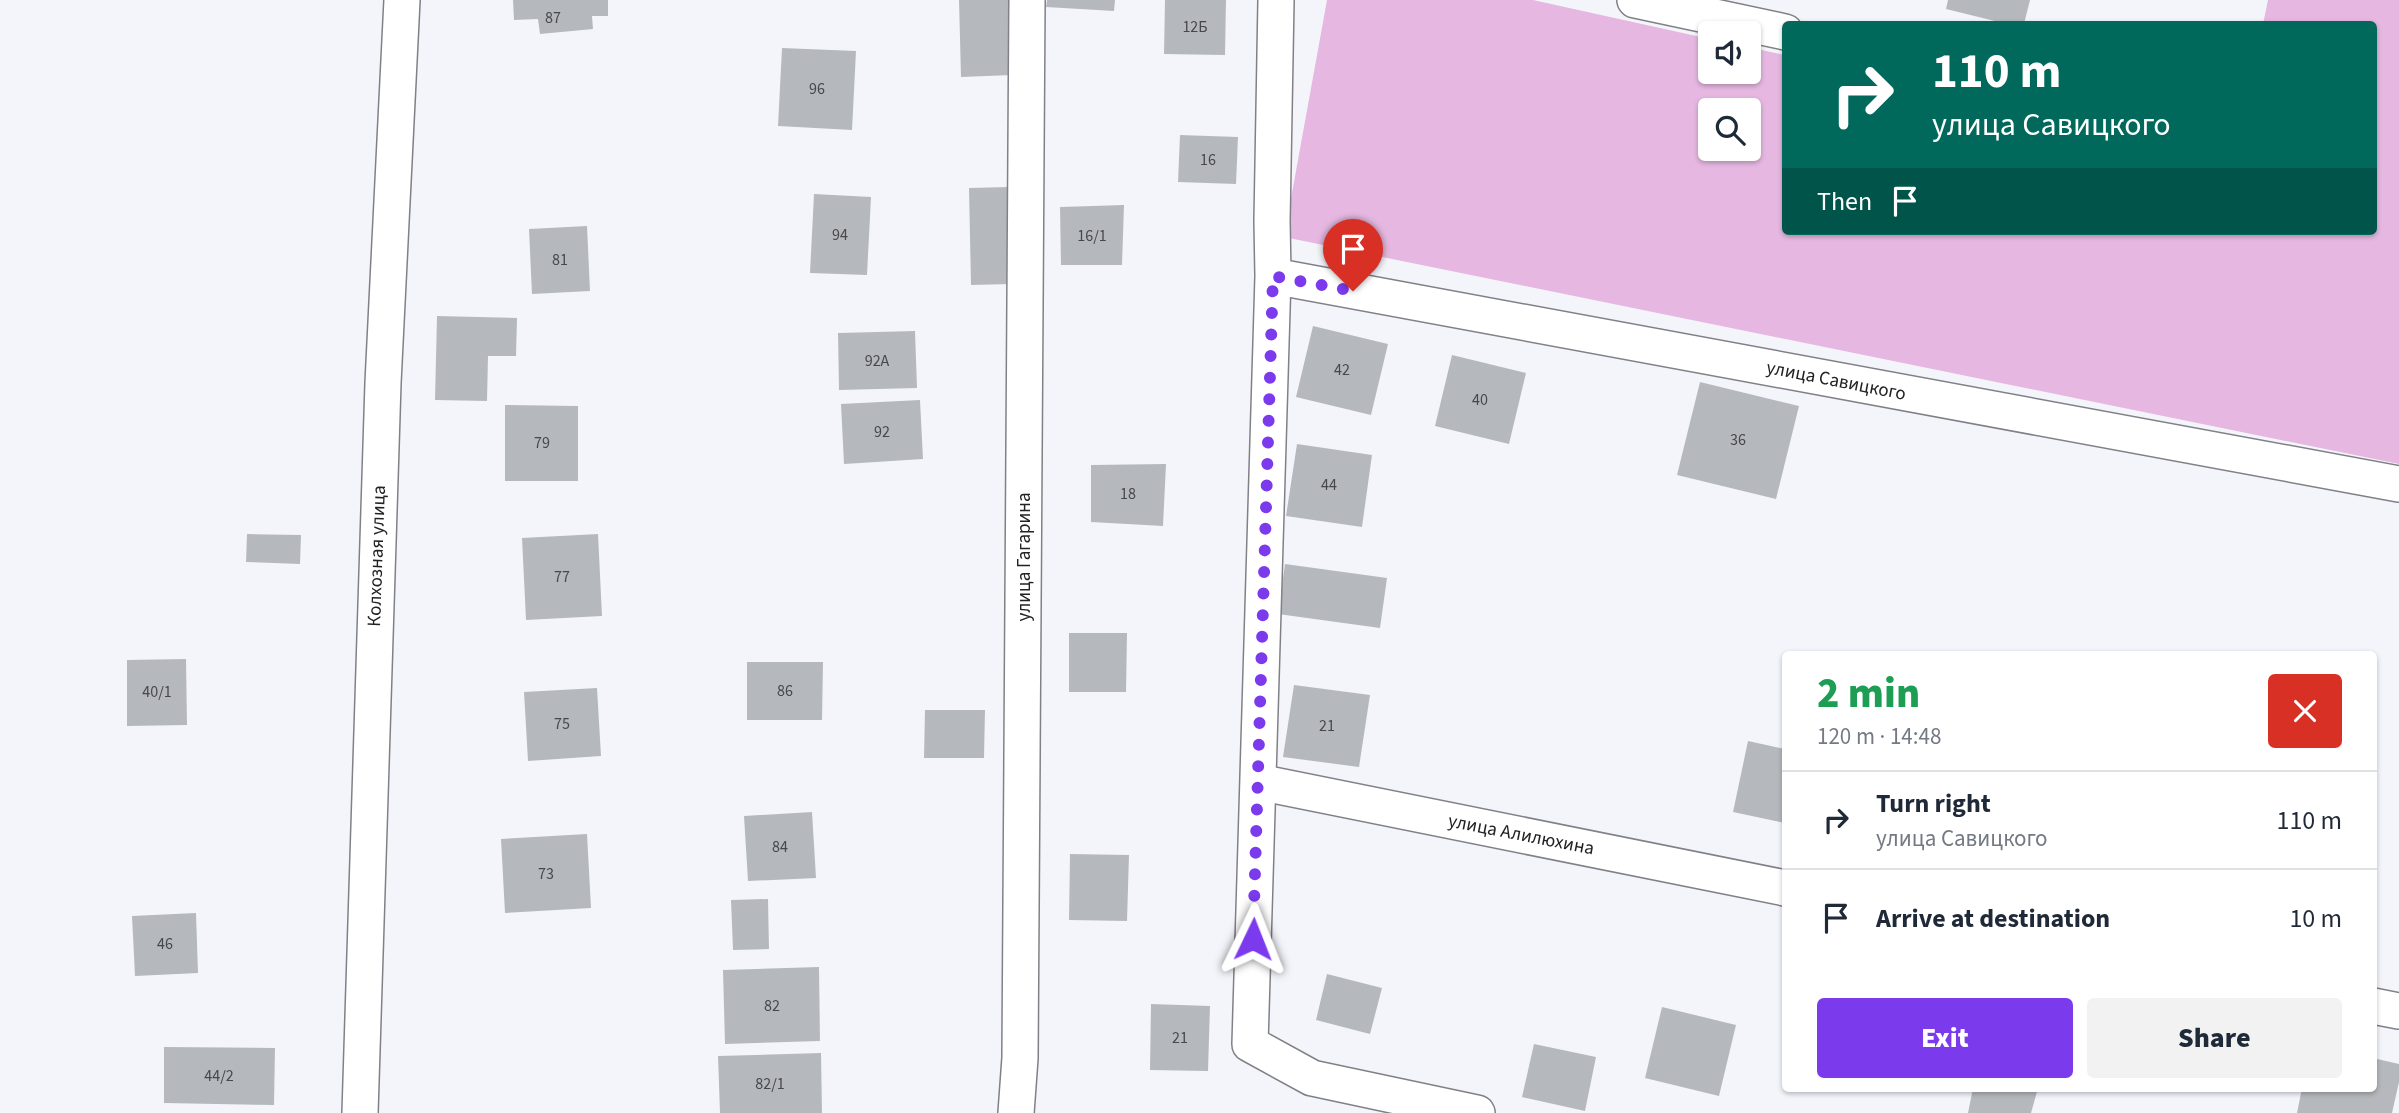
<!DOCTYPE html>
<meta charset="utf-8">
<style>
:root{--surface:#fff;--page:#f2f2f3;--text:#1f2937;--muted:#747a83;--line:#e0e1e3;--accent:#7c3aed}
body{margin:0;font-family:"Source Sans 3",sans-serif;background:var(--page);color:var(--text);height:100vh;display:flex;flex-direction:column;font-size:26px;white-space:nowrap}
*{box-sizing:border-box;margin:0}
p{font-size:23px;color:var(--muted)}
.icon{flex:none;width:38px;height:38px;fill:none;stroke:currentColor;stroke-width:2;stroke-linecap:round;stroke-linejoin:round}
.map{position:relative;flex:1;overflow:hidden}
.sheet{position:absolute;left:1782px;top:651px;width:595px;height:441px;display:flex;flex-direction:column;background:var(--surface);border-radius:7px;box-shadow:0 2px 5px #0004}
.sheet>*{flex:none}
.top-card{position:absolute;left:1782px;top:21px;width:595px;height:214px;border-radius:7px;box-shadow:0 2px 5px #0004;background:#00695c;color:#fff;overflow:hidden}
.controls{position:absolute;left:1698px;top:21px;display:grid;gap:14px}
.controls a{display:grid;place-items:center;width:63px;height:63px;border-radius:7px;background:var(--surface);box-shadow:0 2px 5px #0004;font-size:35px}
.pin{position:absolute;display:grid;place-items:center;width:60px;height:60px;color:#fff;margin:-72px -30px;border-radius:50% 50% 50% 0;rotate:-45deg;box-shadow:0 0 7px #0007}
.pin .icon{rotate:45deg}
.me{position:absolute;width:77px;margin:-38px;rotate:2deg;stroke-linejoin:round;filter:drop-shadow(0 0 5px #0008)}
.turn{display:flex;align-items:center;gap:24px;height:147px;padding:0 35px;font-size:32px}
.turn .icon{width:91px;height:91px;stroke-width:2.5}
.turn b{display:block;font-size:49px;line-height:60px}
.then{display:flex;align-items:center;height:66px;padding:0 35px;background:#0003;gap:14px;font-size:26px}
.round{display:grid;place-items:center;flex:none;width:74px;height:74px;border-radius:7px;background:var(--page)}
.summary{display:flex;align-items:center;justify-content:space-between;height:119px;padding:0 35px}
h1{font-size:42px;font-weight:800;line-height:52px;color:#1e9e55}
.primary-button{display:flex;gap:14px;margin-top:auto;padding:14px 35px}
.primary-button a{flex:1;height:80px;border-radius:7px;background:var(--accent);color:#fff;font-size:28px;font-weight:800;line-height:80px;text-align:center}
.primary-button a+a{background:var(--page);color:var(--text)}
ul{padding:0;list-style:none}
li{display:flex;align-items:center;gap:21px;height:98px;padding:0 35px;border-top:2px solid var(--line)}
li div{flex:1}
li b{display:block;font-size:26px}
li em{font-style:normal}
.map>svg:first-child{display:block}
.green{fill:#e6b8e1;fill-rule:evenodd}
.building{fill:#b5b9bd}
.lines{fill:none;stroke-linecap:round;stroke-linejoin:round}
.street-casing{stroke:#808186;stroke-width:38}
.street{stroke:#fff;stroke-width:35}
.route{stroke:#7c3aed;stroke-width:12;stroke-dasharray:0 21.6}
.labels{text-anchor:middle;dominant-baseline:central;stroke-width:5;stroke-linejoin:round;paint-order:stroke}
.number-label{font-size:16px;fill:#47484a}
.street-label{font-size:19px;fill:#222224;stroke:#fff}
</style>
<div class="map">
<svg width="2399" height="1113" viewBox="0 0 2399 1113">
<rect width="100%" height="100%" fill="#f4f5fb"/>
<path class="green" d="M1327,0H1533L1710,39V72H1748V47L1785,55V231H2373V24H2263L2268,0H2399V464L1284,237ZM1710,110H1748V149H1710Z"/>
<path class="building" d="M513,0H608V16H592L593,29L540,34L538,19L514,20Z
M959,0H1009L1012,75L961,77Z
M1047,0H1115L1114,11L1046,7Z
M1165,0H1226L1225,55L1164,54Z
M1948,0H2030L2024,24H2007L1946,9Z
M782,48L856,51L852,130L778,126Z
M1180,135L1238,137L1236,184L1178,182Z
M1009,187L1011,284L971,285L969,188Z
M814,194L871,197L867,275L810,273Z
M1124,205L1122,265H1061L1060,207Z
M587,226L590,291L532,294L529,229Z
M437,316L517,318L516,356H488L487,401L435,400Z
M1313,326L1388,344L1371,415L1296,397Z
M915,331L917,388L839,390L838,333Z
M1452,355L1526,373L1509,444L1435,426Z
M1700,382L1799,406L1776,499L1677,475Z
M920,400L923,459L844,464L841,404Z
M505,405L578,406V481H505Z
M1297,444L1372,455L1362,527L1286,516Z
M1166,464L1163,526L1091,522V465Z
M247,534L301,535L300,564L246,562Z
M598,534L602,616L526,620L522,538Z
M1285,564L1387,578L1380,628L1278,614Z
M1069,633H1127L1126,692H1069Z
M186,659L187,725L127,726V660Z
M747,662H823L822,720H747Z
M1294,685L1370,695L1359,767L1283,757Z
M597,688L601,756L528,761L524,692Z
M925,710H985L984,758H924Z
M1748,741L1785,749V823L1733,812Z
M812,812L816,878L748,881L744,816Z
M587,834L591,908L505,913L501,839Z
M1070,854L1129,855L1127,921L1069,920Z
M768,899L769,949L733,950L731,900Z
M196,913L198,973L135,976L132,916Z
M819,967L820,1041L725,1044L723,970Z
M1327,974L1382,988L1370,1034L1316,1020Z
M1151,1004L1210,1006L1208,1071L1150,1070Z
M1662,1007L1736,1025L1719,1096L1645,1078Z
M1534,1044L1596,1057L1585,1111L1522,1097Z
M164,1047L275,1048L274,1105L164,1103Z
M821,1053L822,1113H720L718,1056Z
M2373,1058L2399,1064V1082L2392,1113H2297L2302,1088H2373Z
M1973,1088H2038L2031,1113H1968Z"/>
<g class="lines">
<g class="street-casing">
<path id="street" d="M1276,0L1272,221L1273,276L1250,1044L1312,1078L1477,1113
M1635,0L1785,32
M1273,276L2399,484
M1258,782L1785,888
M2373,1006L2399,1011
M360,1113L383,383L402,0
M1016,1113L1020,1058L1027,0"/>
</g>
<use href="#street" class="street"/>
</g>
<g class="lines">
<path class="route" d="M1253,939L1273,276L1353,291"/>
</g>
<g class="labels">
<g class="number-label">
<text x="553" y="18">87</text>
<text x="1195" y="27">12Б</text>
<text x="817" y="89">96</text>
<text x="1208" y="160">16</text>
<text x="840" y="235">94</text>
<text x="1092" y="236">16/1</text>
<text x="560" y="260">81</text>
<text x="877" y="361">92А</text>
<text x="1342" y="370">42</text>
<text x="1480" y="400">40</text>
<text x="882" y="432">92</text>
<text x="1738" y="440">36</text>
<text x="542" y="443">79</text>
<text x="1329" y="485">44</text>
<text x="1128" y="494">18</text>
<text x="562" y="577">77</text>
<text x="785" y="691">86</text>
<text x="157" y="692">40/1</text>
<text x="562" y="724">75</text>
<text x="1327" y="726">21</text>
<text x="780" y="847">84</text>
<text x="546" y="874">73</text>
<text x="165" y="944">46</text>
<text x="772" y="1006">82</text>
<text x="1180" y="1038">21</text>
<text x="219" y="1076">44/2</text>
<text x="770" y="1084">82/1</text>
</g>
<g class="street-label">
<text transform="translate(1836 381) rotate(11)">улица Савицкого</text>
<text transform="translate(377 556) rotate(-88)">Колхозная улица</text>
<text transform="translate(1024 557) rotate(-90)">улица Гагарина</text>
<text transform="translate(1521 835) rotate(11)">улица Алилюхина</text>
</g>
</g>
</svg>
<div class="controls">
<a><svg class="icon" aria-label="sound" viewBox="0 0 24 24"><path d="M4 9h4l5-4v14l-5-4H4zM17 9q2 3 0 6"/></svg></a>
<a><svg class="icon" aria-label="search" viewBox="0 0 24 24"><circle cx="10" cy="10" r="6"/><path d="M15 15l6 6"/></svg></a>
</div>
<div class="pin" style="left:1353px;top:291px;background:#d93025"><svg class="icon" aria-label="arrive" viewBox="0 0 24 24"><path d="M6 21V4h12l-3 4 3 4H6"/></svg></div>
<svg class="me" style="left:1253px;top:939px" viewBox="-20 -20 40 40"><path d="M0-17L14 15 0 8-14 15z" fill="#7c3aed" stroke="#fff" stroke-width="4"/></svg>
<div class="top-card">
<div class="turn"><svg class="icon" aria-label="right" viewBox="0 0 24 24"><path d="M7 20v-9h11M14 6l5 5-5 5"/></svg><div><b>110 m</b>улица Савицкого</div></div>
<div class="then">Then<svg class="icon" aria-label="arrive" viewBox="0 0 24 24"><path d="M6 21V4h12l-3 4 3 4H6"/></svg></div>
</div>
<section class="sheet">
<div class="summary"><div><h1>2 min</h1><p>120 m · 14:48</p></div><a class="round" style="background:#d93025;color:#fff"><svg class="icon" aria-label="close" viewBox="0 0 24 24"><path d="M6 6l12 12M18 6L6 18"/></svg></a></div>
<ul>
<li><svg class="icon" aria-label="right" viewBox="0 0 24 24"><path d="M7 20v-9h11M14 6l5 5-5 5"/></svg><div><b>Turn right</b><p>улица Савицкого</p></div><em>110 m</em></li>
<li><svg class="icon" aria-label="arrive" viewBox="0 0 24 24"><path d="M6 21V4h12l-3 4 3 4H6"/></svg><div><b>Arrive at destination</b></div><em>10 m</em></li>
</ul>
<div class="primary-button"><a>Exit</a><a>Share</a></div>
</section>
</div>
